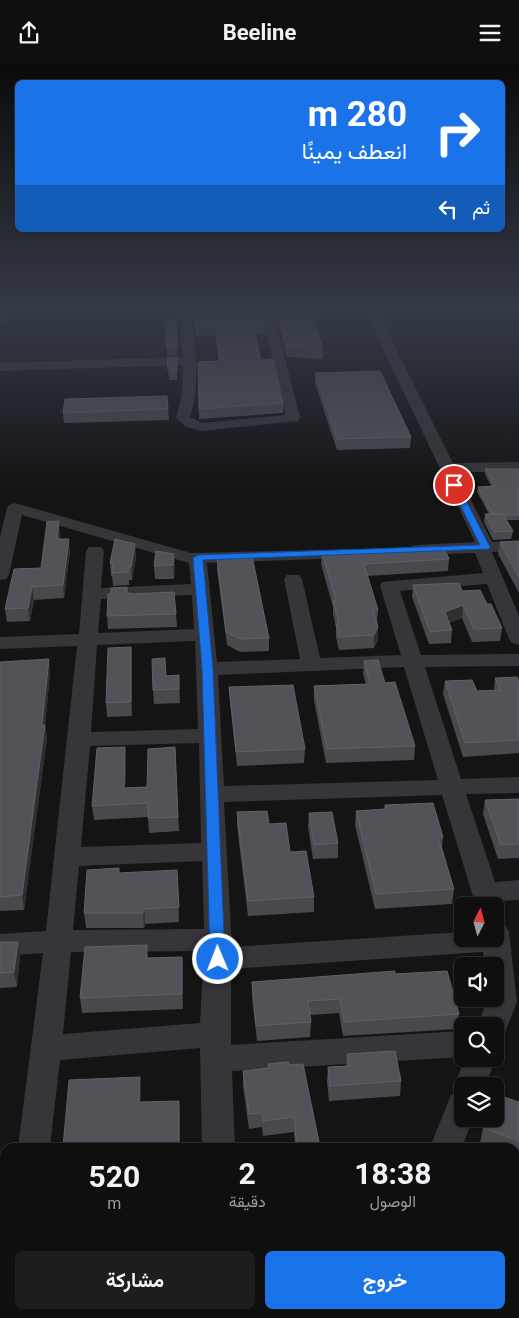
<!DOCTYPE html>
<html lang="ar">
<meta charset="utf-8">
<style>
:root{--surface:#0f0f10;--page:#1d1d1e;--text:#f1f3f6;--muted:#9b9c9f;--line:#2f2f30;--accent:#1a73e8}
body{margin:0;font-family:Roboto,Vazirmatn,sans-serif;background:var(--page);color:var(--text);direction:rtl;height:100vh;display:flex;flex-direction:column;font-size:19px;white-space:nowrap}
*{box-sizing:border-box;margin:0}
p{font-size:16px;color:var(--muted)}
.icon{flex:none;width:28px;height:28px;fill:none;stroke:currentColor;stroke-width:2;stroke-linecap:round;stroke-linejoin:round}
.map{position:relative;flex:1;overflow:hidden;direction:ltr}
.side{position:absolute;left:0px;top:1078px;width:520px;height:176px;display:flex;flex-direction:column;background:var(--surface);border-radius:15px 15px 0 0;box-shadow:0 1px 4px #0004,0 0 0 1px var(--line);direction:rtl}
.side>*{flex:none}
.hud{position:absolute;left:15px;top:15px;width:490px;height:152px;border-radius:8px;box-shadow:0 1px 4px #0004,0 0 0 1px var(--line);direction:rtl;background:#1a73e8;color:#fff;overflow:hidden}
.needle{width:32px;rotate:6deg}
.buttons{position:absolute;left:454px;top:832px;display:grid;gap:10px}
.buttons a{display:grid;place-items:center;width:50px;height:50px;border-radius:8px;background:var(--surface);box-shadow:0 1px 4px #0004,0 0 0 1px var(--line);font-size:25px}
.pin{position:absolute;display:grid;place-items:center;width:42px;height:42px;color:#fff;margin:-21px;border:2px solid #fff;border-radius:50%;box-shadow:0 1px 5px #0007}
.me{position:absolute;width:55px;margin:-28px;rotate:359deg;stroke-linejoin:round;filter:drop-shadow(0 0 4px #0008)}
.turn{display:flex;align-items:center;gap:18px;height:105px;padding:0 15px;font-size:22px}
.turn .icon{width:65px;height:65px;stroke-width:2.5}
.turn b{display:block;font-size:35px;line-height:42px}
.then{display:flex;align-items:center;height:48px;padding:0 15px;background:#0003;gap:10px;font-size:19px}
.eta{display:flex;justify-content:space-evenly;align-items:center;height:85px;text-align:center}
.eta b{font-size:30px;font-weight:700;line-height:35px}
.cta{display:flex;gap:10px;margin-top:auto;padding:10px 15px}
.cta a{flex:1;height:58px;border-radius:8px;background:var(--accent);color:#fff;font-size:20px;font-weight:700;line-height:58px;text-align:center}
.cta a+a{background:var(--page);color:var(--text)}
header{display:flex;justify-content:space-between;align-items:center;height:65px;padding:0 15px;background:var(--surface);font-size:22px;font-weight:700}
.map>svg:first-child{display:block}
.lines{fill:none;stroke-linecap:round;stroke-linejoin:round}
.minor{fill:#35353a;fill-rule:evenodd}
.major{fill:#515259;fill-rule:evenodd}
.wall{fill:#48484d}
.shaded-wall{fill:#2f2f32}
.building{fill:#525358;stroke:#606066}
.route{fill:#1a73e8;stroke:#114b97}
</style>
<header><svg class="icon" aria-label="menu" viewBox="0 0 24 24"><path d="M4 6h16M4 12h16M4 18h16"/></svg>Beeline<svg class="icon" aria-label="share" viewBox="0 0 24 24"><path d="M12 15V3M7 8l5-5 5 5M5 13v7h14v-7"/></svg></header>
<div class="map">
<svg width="519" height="1253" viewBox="0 0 519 1253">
<rect width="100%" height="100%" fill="#141415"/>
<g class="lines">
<path class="minor" d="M179,248H191C195,282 201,318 190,352L202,358L285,350L262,248H274L300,353L298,356L201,366L186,362L176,353L182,329L183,300L0,306V298L183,292Z
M366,248H378L453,398L519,397V407H457L492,477L519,476V486L492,487L519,551V580L512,578L509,574L487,519L400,526L421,590L519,589V601L425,602L461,714L519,712V728L466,729L495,817L519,815V835L501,836L502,841L498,848L495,849V841H476L442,730L224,737L232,882L462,867V874H495V857L505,860L509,867L517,937L504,970L495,973V961H478L487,934H495V901H484L483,887L231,904V980L462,966V992L232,1006L235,1082H202L200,983L60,995L50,1082H18L43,888L0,891V869L46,866L77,581L0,584V572L79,569L86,486L89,482H101L104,486L101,523L191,519L189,498L22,450L9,510L6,514L0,515V472L7,443L9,440L15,438L191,488L355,484L358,488L355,492L349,493L207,498L217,597L300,594L284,514L287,510H299L302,514L320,593L401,590L380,521L382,517L483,508L475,488L417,490L411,489L408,485L411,481L417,480L475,477ZM192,530L194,564L98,568L101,534ZM195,576L198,664L91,667L97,580ZM404,602L438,715L224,721L218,610ZM199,678L201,778L81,782L90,681ZM202,796L204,864L73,865L79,801ZM204,886L200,958L63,969L71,887Z
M465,994H495L486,1021H462V1054H473L462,1082H430L451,1030L457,1028L454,1021Z
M515,1118L519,1119V1152L515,1151Z
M280,1249H321L323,1253H282Z
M363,1249H401L399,1253H361Z"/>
<path class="major" d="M0,248H9L5,257L0,258Z"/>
</g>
<path class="wall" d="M193,248H262L265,260V269H255L261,295L283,338V348L199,354L198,297L219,296L215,270L196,271Z
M279,251L323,284V294L287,292L279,260Z
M165,256H177V290L167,291Z
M177,292V315H169L167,293Z
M315,308L411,372L410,383L337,385L315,318Z
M167,331L169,355L64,358L63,348Z
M485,404H519V455H506L513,466L511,474L493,475L484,457L485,449H489L477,427L478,422L491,421L485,409Z
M60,468V474L70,486L64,533L34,535L30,556L7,557L5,544L41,503Z
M519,476V528L498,489L500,477Z
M135,479L136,492L132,515H129V520L113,521L112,511H111L110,498Z
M322,487L449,494L448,506L367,511L378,545L377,557L378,575L374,583L339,585L336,572V562L333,549V542L321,499Z
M217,492L269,573V586L240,587L227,580L217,505Z
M154,501L175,502L174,514H155Z
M413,520L462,526L487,539L502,563L500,576L472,577L462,553L449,558L452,565L451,578L429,579L412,532Z
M127,522L128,528L176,549L177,562L108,564L107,551L111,529Z
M131,582L132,595V651L107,652L106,638Z
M364,596L385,618L415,681L414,695L326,698L314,635V621L366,619L363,609Z
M0,597L50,608L45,661L47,673L45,687L24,845L0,846Z
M179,610L180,638L154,639L153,625L166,611Z
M495,613L519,616V688L463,692L443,629L445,616L477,626L494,625Z
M229,622L305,684L304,698L237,701L230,636Z
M175,682L179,766L149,768L148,752L94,755L92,741L126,696L125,723L147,722Z
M519,734V793L498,794L483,749L485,735Z
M385,740L443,772L442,782L454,824L452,839L375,844L355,760L356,746L384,744Z
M237,747L269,759L290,787L314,832V847L248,851L237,761Z
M309,748L338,778V793L313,794L308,762Z
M119,808L178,820L179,857L145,859L144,863H86L84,848Z
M0,877L20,891L17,922L0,923Z
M182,892L183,907V944L82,948L80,933L148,893Z
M395,909L459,949L457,964L343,971L339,948L310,950L311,957L310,972L257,976L252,932V917Z
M347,989L401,1016L400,1031L329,1036L327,1017L328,1002L346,1001Z
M268,999L289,1000L320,1082H295L294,1067L263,1071L262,1062L249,1064L243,1021V1006L268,1003Z
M519,1037V1092L515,1091V1082H493L480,1078L483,1063Z"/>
<path class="shaded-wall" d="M59,456L60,468L58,487L57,474Z
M69,474L70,486L64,533L63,520Z
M135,479L136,492L132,515L131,502Z
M174,489L175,502L174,514L173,501Z
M32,522L34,535L30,556L28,543Z
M463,540L462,553L444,560L445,547Z
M378,562V575L374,583V570Z
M131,582L132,595V651L131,637Z
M49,594L50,608L45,661L47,673L24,845L22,830Z
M125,682L126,696L125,737L124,723Z
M144,844L145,859L144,863L143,848Z
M18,877L20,891L17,922L14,907Z
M182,892L183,907V944L182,929Z
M140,1012L141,1027L140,1052L139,1037Z
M179,1036L180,1050V1082H179Z"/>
<path class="building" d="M194,248H262L265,260H253L261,295L273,294L283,338L199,344L198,297L220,296L215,261L196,262Z
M312,250L323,284L287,282L279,251Z
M165,256H177V281H166Z
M177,292V305H168L167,293Z
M380,306L411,372L337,374L315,308Z
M167,331L168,344L63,348L65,334Z
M485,404H519V450H504L503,449H492L478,422L495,421Z
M485,449H503L513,466L494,467Z
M59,456L57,474H69L63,520L32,522L28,543L5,544L14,504L41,503L47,457Z
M115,474L135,479L131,502H128V507L112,508L113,499L110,498Z
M519,476V512L500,477Z
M444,482L449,494L364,499L378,545H373L378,562L374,570L339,572L336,559H339L333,536H336L322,487Z
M156,486L174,489L173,501H154Z
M252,491L269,573L240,574L226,567L217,492Z
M459,518L462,526L480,525L487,539H491L502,563L474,564L463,540L445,547L452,565L430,567L413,520Z
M127,522V528L133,529L174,527L176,549L107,551L108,529H111V523Z
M131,582V637L106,638L108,583Z
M165,593L166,611L179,610V624L153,625L152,594Z
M49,594L42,660H45L43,673L22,830L0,832V597Z
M378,595L385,618L395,617L415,681L327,684L314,621L370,619L364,596Z
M517,612L519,616V675L465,678L445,616L472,615L477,626L500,625L495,613Z
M293,620L305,684L236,687L229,622Z
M125,682L124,723L147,722L148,684L175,682L178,752L148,753V738L92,741L97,683Z
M519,734V779L501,780L485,735Z
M433,738L443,772H438L454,824L376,829L356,746L386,744L385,740Z
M267,746L269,759L286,758L290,787L306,786L314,832L248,836L237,747Z
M332,747L338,778L314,780L309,748Z
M119,803V808L177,805L179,842L144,844L143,848H84L87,805Z
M0,877H18L14,907L0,908Z
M147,880V893L182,892V929L80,933L85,882Z
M395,906V909L447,906L459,949L344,957L340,934L308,936L311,957L256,961L252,917Z
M395,986L401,1016L330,1021L328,1002L349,1001L347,989Z
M288,997L289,1000L303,999L320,1082H297L294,1052L263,1056L262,1048L249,1049L243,1006L269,1003L268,999Z
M140,1012L139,1037L179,1036V1082H63L69,1015Z
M495,1029L519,1037V1076L483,1063L486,1054H495Z
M515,1158L518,1159L515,1167Z
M419,1249H511L519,1252V1253H418Z"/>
<linearGradient id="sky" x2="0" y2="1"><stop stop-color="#0b0b0c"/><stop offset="0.58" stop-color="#343a46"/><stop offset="1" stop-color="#343a46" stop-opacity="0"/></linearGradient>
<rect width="519" height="424" fill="url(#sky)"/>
<path class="route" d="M454,418L458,420L490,482L489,484L203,495L213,604L225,894L223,898H212L210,894L202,604L193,493L198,490L480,480L450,420Z"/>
</svg>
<div class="buttons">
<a><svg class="needle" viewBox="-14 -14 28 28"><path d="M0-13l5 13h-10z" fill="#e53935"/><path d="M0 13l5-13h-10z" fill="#9b9c9f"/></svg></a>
<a><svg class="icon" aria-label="sound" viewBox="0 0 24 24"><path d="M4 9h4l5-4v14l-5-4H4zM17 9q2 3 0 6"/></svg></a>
<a><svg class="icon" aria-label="search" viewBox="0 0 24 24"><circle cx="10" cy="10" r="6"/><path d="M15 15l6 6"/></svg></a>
<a><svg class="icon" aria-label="layers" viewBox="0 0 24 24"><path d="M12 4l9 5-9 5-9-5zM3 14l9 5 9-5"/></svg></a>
</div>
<div class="pin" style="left:454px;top:420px;background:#d93025"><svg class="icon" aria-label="arrive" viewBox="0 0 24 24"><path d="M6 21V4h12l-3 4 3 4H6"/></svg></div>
<svg class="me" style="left:218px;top:894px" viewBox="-20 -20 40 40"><circle r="17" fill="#1a73e8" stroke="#fff" stroke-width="3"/><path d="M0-11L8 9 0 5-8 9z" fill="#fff"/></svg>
<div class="hud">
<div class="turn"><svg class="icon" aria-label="right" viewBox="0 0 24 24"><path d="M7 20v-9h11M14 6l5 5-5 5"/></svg><div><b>280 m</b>انعطف يمينًا</div></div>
<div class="then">ثم<svg class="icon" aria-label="left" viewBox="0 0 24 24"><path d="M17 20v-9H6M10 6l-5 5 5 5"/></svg></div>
</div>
<section class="side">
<div class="eta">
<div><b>18:38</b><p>الوصول</p></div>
<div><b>2</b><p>دقيقة</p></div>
<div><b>520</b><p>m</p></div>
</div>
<div class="cta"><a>خروج</a><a>مشاركة</a></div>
</section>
</div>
